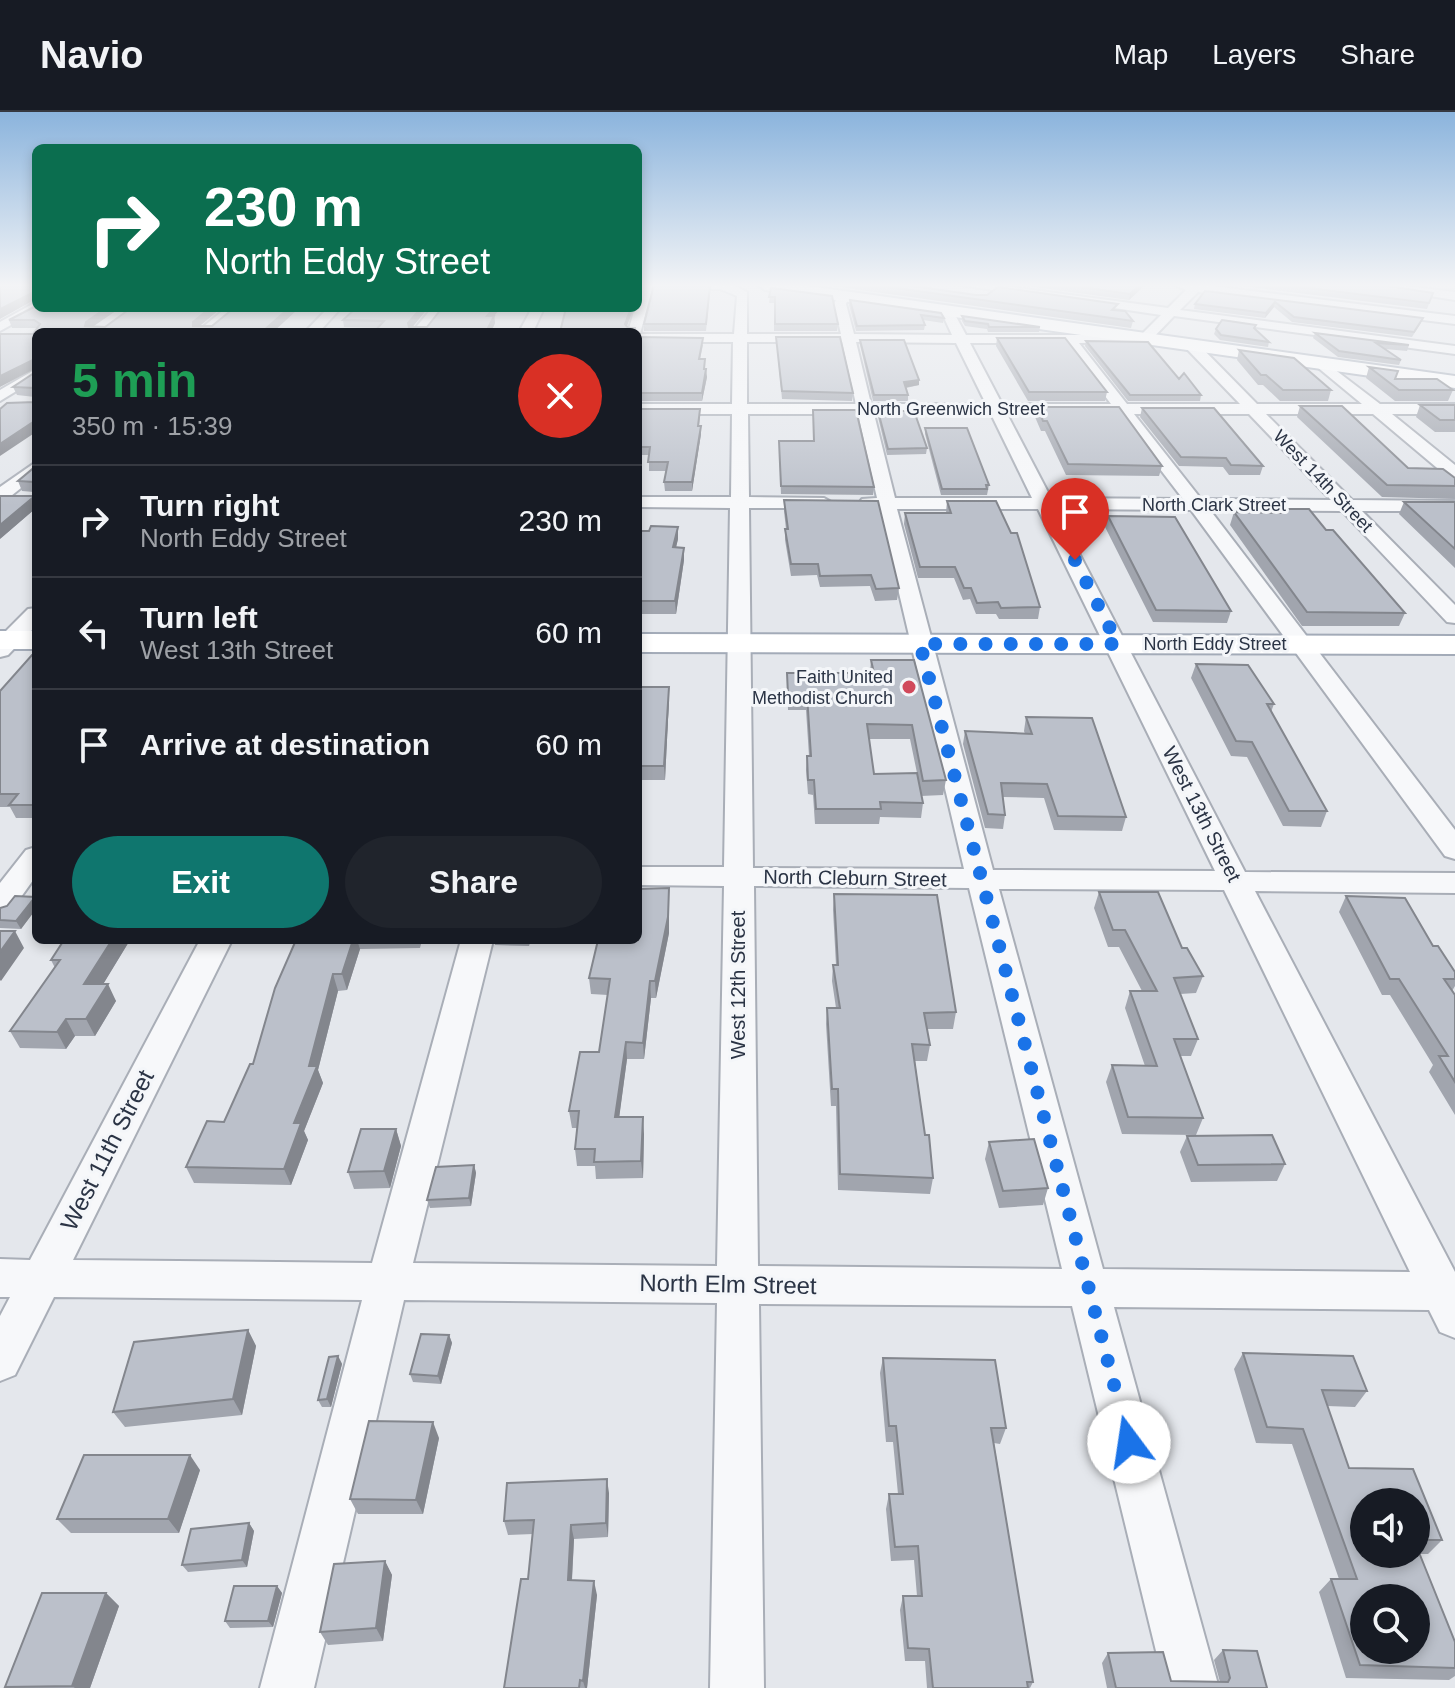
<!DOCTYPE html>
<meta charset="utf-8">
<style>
:root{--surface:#171b24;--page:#20242c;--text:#f1f3f6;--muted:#9ea1a6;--line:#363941;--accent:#0f766e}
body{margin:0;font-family:Arial,sans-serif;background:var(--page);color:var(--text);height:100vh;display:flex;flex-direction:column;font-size:30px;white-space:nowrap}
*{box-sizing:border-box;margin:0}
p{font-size:26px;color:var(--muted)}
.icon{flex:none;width:44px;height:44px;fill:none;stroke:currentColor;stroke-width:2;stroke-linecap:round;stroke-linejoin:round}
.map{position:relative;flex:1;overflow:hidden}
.details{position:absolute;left:32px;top:216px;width:610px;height:616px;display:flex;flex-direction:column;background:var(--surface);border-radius:12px;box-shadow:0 4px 12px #0003}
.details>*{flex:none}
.banner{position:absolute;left:32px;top:32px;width:610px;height:168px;border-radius:12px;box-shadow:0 4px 12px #0003;background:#0b6e4f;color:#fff;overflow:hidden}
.controls{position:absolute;left:1350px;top:1376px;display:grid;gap:16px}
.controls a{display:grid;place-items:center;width:80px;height:80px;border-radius:50%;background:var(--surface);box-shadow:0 4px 12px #0003;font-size:40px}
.pin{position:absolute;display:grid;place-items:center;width:68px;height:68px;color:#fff;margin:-82px -34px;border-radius:50% 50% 50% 0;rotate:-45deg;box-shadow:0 0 8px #0007}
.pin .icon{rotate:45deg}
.me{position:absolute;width:88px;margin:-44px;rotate:346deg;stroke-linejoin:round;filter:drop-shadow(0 0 6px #0008)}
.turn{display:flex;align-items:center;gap:28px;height:168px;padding:0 40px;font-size:36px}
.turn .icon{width:104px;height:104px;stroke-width:2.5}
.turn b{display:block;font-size:56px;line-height:68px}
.round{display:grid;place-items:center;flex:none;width:84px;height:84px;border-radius:42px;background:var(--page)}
.headline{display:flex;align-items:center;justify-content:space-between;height:136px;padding:0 40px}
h1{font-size:48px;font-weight:600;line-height:60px;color:#1e9e55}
.action{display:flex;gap:16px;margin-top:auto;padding:16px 40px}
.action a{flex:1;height:92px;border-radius:48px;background:var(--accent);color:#fff;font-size:32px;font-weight:600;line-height:92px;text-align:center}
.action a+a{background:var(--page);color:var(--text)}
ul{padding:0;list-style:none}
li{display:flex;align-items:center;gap:24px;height:112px;padding:0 40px;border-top:2px solid var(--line)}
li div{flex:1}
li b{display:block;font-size:30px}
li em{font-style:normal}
header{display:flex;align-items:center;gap:48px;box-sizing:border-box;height:112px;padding:0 40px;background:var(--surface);border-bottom:2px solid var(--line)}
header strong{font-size:38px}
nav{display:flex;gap:44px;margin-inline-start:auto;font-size:28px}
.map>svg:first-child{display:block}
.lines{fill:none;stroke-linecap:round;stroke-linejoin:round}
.minor-casing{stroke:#a9aeb7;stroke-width:4}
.major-casing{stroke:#a3abb8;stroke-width:4}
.minor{fill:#f7f8fa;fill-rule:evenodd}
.major{fill:#fff;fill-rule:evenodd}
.wall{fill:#a1a5ae;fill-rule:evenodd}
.shaded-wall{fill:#83868d}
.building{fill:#bbc0ca;stroke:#83868d;stroke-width:2;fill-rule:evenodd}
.route{stroke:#1a73e8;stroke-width:14;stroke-dasharray:0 25.2}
.poi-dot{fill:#d1495b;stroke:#f4f6f9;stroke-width:3}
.labels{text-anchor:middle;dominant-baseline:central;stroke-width:6;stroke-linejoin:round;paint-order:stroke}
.far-street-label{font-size:18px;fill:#2b3445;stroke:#f4f6f9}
.far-poi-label{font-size:18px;fill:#2b3445;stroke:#f4f6f9;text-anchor:end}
.street-label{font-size:20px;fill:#2b3445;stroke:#f4f6f9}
.near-street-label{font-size:24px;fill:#2b3445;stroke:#f4f6f9}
</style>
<header>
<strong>Navio</strong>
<nav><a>Map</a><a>Layers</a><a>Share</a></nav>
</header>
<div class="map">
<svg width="1455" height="1576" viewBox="0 0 1455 1576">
<rect width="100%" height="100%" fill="#e4e7ec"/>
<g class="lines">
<g class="minor-casing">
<path id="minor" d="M641,173H653L640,222H734L737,184L720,177L676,176L670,173H733L747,180V222H841L834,192L839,181L843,180L849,184L846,192L854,222L952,223L941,199L947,195L953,199L966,223H1141L1161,203L960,173H995L1168,196L1186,178L1175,173H1204L1455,204V212L1198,180L1180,198L1455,234V242L1174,204L1149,230L1079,231L1127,292H1240L1186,236V230H1196L1257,292H1362L1316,254V248L1321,247L1380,292H1455V302H1392L1455,353V367L1449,366L1373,302H1266L1352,388L1455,389V399H1362L1455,493V511L1447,510L1342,399L1210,398L1455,718V747L1445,744L1191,398L1056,397L1245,760L1455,761V781L1255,779L1455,1160V1226L1440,1220L1429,1198L1114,1195L1219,1576H1165L1072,1194L759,1192L764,1576H710L717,1191L404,1188L314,1576H260L362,1188L54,1185L15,1263L0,1269V1204L10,1185H0V1147L30,1148L200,828H232L73,1148L372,1151L461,828H493L413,1151L717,1154L724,774L638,773V755H724L730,396L638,395V385H731L732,302H638V292H732L733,230H638V220H628L635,196H638ZM747,230H842L856,292H747ZM856,230L956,231L986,292H871ZM970,231H1065L1111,292H1002ZM748,302H858L877,386L862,387L859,391L862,395L879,396L964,757L753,756L749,396H824L833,391L824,386L749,385ZM874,302H991L1032,386H895ZM1007,302H1118L1183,387L1051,386ZM1134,302H1249L1331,388L1201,387ZM897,397H1038L1215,759L993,758ZM754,774L969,776L1062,1157L758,1154ZM999,777L1224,778L1410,1160L1103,1157Z
M1359,173H1397L1455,180V188Z
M36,190V196L40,197L0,219V210Z
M226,196H240L212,220H197Z
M328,196H341L319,220H305Z
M432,196H444L426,220H412Z
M532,196H544L533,220H519Z
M36,257V267L0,289V278Z
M36,350V364L6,388L0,389V375Z
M36,496V514L8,543L0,545V525L28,497Z
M36,735V764L11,799L0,802V771L26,738Z"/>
</g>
<g class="major-casing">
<path id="major" d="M758,173H801L1455,264V276L765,178Z
M0,519H36V537H0Z
M638,522L1455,524V542L638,540Z"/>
</g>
<use href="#minor" class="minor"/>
<use href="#major" class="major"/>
</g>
<path class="wall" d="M825,173H906L976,183L1116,198L1133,209L1131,216Z
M1020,173H1145L1129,188Z
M1234,173H1382L1433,181L1427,197Z
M771,176L838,212L837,219H774V191H769Z
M1205,179L1421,211L1412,225L1292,210L1274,195L1265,206L1194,197L1195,192Z
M710,180L706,219H644V212Z
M850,188L944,206L943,211L923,208L925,213L924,218L856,219L849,193Z
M120,196L93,214L105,215L131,196H221L199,214H212L234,196H299L273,220L35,290V285L17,283L13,275L34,261L33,222L37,216H12L9,208Z
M356,196H428L412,215H427L494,204L495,211L491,220H374L378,216L344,215L343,208Z
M962,204L1040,215L1039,220H988L987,217L965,214L962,209Z
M1256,213L1255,217L1269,230L1268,235L1220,228L1214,222L1216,217Z
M1315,221L1409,233L1407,239L1385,237L1401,248L1399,253L1338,245L1313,226Z
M638,225L703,233L700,247L707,265L702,289H638Z
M776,225L853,281L852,289L782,287Z
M997,226L1107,280L1105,289H1028L996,234Z
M860,228L919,268V273L906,276L908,283V289H873L860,233Z
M1086,229L1179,267L1201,283L1200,289H1128L1085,234Z
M1239,238L1331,278L1328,289H1280L1263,273H1258L1237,248Z
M1369,255L1395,267L1453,278L1448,289H1395L1366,266Z
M1420,293H1455V320H1435L1416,305Z
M1300,294L1408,356L1455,366V387L1382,385L1297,305Z
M1037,295L1162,354L1159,364L1066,363L1045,319H1041L1035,305Z
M1142,296L1263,354L1260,363H1229L1223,355L1179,354L1140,305Z
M638,297L700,305L699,314L701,322L692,379H665L664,370L666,359H649V343H638Z
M878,299L927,336L926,342L887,343L878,305Z
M925,316L989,373L987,383H941L925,322Z
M779,336L874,375L873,383L781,382Z
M36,354V396L0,427L34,384V380L22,379L18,369Z
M784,388L899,476L897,488L875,489L870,474L820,475L817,463L791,464L785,428V417H786L784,399Z
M947,389L1040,495L1038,507H999L996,502H976L970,487L963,488L954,466H918L904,412L905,401H946Z
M1404,390H1455V456L1399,402Z
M1279,397L1326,418L1405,501L1399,514H1302L1230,413L1234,400L1277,401Z
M1108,404L1231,499L1227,511L1153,510L1105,415Z
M678,415V427L676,435L684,448L676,502H638V419H649Z
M36,543V706H16L10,695H0V579Z
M871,548L946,668L943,683L921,684L923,691L921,706L880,705L879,712H815L813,683L808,682L806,658L807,644H809L806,598H788L787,561H870ZM869,627H910L917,661L874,662Z
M1196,552L1274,592L1271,600L1327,699L1321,715L1283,714L1247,645L1231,644L1191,566Z
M638,575H669V588L665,668H638Z
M1026,605L1126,705L1122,719L1054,718L1044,686L1003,685L1005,703L1003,717L985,716L963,632L965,619L1025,622L1024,619Z
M669,776V821L656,886H651L644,947H627L619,1005L644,1022L643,1066L596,1067L595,1054H577L575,1037L577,1016H572L569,999L599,940L608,883L591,882L589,866Z
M1099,780L1182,836L1203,864L1196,881L1180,882L1198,927L1191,944H1180L1203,1006L1196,1023L1122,1022L1106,970L1112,953L1145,954L1125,896L1130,879H1142L1119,835H1108L1094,796Z
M834,782L956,900L953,917H927L930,933L927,949H915L925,1023L933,1066L930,1082L838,1078L836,994H831L826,912L827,896H836L832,869L833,853H836L833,798Z
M1346,784L1433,834L1455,860V874L1452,879L1455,883V1003L1429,960L1433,953L1390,883H1382L1339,800Z
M36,788V797L21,817L0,816V796Z
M64,828H130L103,872L116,889L95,924H75L66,937L20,936L10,919L55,856L51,848Z
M296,828H422L420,836L360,837L347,878L338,879L318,958L323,971L304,1019L308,1028L291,1073L194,1071L186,1055L224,1010L253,952Z
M429,828H459L457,831L429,830Z
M494,828H531L529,834L495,833Z
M396,1017L401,1034L390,1076L354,1077L348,1060Z
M1187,1024L1285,1052L1277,1069L1191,1070L1180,1040Z
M989,1030L1048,1076L1043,1093L999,1096L985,1047Z
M474,1053L476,1061L471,1094L430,1096L427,1088Z
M248,1218L256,1234L242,1303L125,1315L113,1300Z
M449,1223L452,1231L441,1272L413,1270L410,1262Z
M1243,1241L1353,1244L1367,1279L1355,1295L1327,1294L1349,1356L1413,1357L1442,1428L1428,1442H1420L1455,1530V1564L1449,1568L1346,1566L1319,1480L1331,1467H1339L1292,1332L1256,1331L1234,1257ZM1364,1390H1416V1442H1364ZM1364,1486H1416V1538H1364Z
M338,1244L342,1252L331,1295H322L318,1288Z
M883,1246L1006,1316L1000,1332L994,1331L1033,1570L1030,1576H927L925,1549H905L900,1498L903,1484H917L914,1448L891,1449L886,1397L889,1382H898L893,1330H886L880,1261Z
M439,1326L423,1402H358L350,1387Z
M200,1358L179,1421H71L57,1407Z
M609,1381L608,1425L574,1427L572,1469L597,1483L587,1576H504L528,1467L533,1422L508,1423L504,1409Z
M249,1411L254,1419L247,1455L188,1460L182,1453Z
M385,1449L392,1463L383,1529L328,1533L320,1520Z
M277,1474L282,1481L273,1515L230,1516L225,1509Z
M106,1481L119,1494L90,1576H7L5,1575Z
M1223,1538L1267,1576H1107L1102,1551L1108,1541L1171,1569L1220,1570L1214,1548Z"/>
<path class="shaded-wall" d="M1140,173H1145L1129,188L1130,182Z
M34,180L36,187L0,207V197Z
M1275,190L1274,195L1265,206L1266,201Z
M106,196H120L88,218L85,214L86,210Z
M210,196H221L195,218L193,214V210Z
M289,196H299L273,220H262Z
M421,196H428L410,218L408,211Z
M494,196H501L494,204L495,211L491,220H486L487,204Z
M631,196H634L625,219V212Z
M35,247L36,256L0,275V264Z
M706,257L707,265L702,289V281Z
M919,268V273L903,276L904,270Z
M36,308V320L0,344V332Z
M701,314V322L692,379V370Z
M36,383V396L0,427V413Z
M678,415V427L673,448V435Z
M684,436V448L676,502L675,489Z
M669,575V588L665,668L664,654Z
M669,776V821L656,886L655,869Z
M35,785L36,788V797L21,817L16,809Z
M15,819L24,836L1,869L0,868V840Z
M112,828H130L93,889L84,872Z
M353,828H357L360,837L347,878L342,862Z
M333,862L338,879L318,958L323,971L304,1019L308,1028L291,1073L284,1057L294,1011Z
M650,869L651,886L644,947L643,931Z
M108,872L116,889L95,924L86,907Z
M66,907L75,924L66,937L57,920Z
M626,930L627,947L617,1022L615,1005Z
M643,1005L644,1022L643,1066L641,1049Z
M396,1017L401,1034L390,1076L384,1059Z
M474,1053L476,1061L471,1094L469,1086Z
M248,1218L256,1234L242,1303L233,1287Z
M449,1223L452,1231L441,1272L438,1264Z
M338,1244L342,1252L331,1295L327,1287Z
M433,1310L439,1326L423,1402L416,1388Z
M190,1343L200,1358L179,1421L168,1407Z
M607,1367L609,1381L608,1425L606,1411Z
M249,1411L254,1419L247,1455L242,1448Z
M571,1413L574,1427L571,1482L568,1468Z
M385,1449L392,1463L383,1529L376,1516Z
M594,1469L597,1483L587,1576H585L583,1569Z
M277,1474L282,1481L273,1515L268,1509Z
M106,1481L119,1494L90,1576H75L72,1574Z"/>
<path class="building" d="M0,173H36V183L34,180L0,197Z
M654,173H710L706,212H644Z
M874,173H906L976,183H987L998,175L1118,192L1112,198L1125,199L1133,209Z
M1067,173H1140L1130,182Z
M1284,173H1382L1433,181L1429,191Z
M771,176L832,184L838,212H775V185H769Z
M1205,179L1423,206L1414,220L1294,205L1275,190L1266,201L1195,192Z
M850,188L941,201L944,206L921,203L925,213L857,214Z
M36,194V196H106L86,210L85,214L105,215L131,196H210L193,210V214H212L234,196H289L262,220H36V308L0,332V297L7,291L35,290V276L13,275L34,261L35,247L0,264V222H33L40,212L34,208H9Z
M356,196H421L408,211L409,215H427L442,196H494L487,204H494L486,220H374L384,209L343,208Z
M566,196H631L625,212L628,216H635V220H560Z
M962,204L1040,215H989L988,212L965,209Z
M1222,208L1256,213L1254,216L1269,230L1221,223L1216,217Z
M1315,221L1409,233L1376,231L1401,248L1339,239Z
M638,225L703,226L699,247H705L704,257H706L702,281H638Z
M776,225H840L853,281L782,279Z
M997,226H1065L1107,280H1029Z
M860,228H904L919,268L904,270L908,283H874Z
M1086,229L1148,230L1179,267L1184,261L1201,283H1130Z
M1239,238L1294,246L1331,278H1283L1266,263H1261Z
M1369,255L1398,259L1395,267H1437L1453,278H1399Z
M1420,293H1455V308H1440Z
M1300,294H1342L1408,356L1443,357L1455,366V374L1387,373Z
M1037,295H1119L1162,354L1068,352L1047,309H1043Z
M1142,296H1214L1263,354L1231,353L1226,346L1181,345Z
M638,297H700L698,314H701L692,370H664L668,350H648L650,335H638Z
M813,298H856L874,375L781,374L779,329H814Z
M878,299H914L927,336L888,337Z
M925,316H967L989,373H986L987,377H942Z
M36,354V383L0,413V384H34V370L18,369Z
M784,388L878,389L899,476L876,477L871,463L820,464L818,452H791L785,417H788Z
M947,389H996L1011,421H1017L1040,495L1001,496L998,490L977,491L971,476H964L955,455H920L905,401H951Z
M1404,390H1455V437Z
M1279,397H1309L1326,418H1333L1405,501L1307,500L1234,400L1282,401Z
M1108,404L1175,405L1231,499L1156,498Z
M651,414L678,415L673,435L684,436L675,489H638V419H649Z
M32,543H36V693H9L18,682H0V579Z
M871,548H914L946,668L923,669L912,613L867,612L874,662L917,661L923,691L880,690L881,697H816L814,668H808L807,644H811L807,583H788L787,561H874Z
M1196,552L1248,553L1274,592H1267L1327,699H1289L1252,630L1236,629Z
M638,575H669L664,654H638Z
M1026,605L1092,606L1126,705L1058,704L1047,672L1001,671L1005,703L988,702L965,619L1032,622Z
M669,776L668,805L655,869H650L643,931L626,930L615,1005H643L641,1049L594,1050L595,1037H575L579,999H569L580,940H599L610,867L589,866L598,828H638V777Z
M1099,780H1158L1182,836H1187L1203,864L1174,866L1198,927H1174L1203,1006L1128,1005L1112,953L1157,954L1130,879H1157L1125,818H1113Z
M834,782L937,783L956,900L924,901L930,933L912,932L925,1023H929L933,1066L840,1062L838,977H832L827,896H840L833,853H838Z
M15,784L35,785L16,809L0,808V796L7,794Z
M1346,784L1405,786L1433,834H1438L1455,860V867H1444L1455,883V970L1439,944H1448L1399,867H1390Z
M0,819H15L0,840Z
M64,828H112L84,872H108L86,907H66L57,920L10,919L60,848H51Z
M296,828H353L342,862H333L309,954H317L294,1011H301L284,1057L186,1055L207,1009L224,1010L250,952H253L275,876Z
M361,1017H396L384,1059L348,1060Z
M1272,1023L1285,1052L1198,1053L1187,1024Z
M1034,1027L1048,1076L1003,1079L989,1030Z
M474,1053L469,1086L427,1088L436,1055Z
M248,1218L233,1287L113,1300L134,1230Z
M421,1222L449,1223L438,1264L410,1262Z
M1243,1241L1353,1244L1367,1279L1322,1278L1349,1356L1413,1357L1442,1428H1416V1390H1364V1442H1416V1433L1455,1530V1556L1360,1553L1331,1467H1357L1303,1317L1267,1315ZM1364,1486H1416V1538H1364Z
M338,1244L327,1287L318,1288L329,1245Z
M883,1246L995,1248L1006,1316H991L1033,1570H1027L1028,1576H933L929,1537L908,1536L903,1484H922L918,1434L895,1435L889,1382H903L896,1314H889Z
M369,1309L433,1310L416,1388L350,1387Z
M84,1343H190L168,1407H57Z
M607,1367L606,1411L571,1413L568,1468L594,1469L583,1569L580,1568L579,1576H504L521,1467H528L534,1408L504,1409L507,1371Z
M249,1411L242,1448L182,1453L191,1417Z
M385,1449L376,1516L320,1520L334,1452Z
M234,1474H277L268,1509H225Z
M42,1481H106L72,1574L5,1575Z
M1223,1538L1257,1539L1267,1576H1116L1108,1541L1163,1540L1171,1569L1228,1570L1230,1566Z"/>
<linearGradient id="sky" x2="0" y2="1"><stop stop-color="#8bb4dd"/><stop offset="0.44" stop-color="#f3f4f6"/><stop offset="1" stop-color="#f3f4f6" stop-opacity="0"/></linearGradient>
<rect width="1455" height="394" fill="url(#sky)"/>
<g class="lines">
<path class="route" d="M1075,448L1118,532H920L1129,1330"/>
</g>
<circle class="poi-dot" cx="909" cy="575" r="8"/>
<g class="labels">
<g class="far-street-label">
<text x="951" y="297">North Greenwich Street</text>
<text transform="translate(1323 369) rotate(46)">West 14th Street</text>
<text x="1214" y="393">North Clark Street</text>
<text x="1215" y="532">North Eddy Street</text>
</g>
<g class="far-poi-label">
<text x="893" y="565">Faith United<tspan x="893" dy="21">Methodist Church</tspan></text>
</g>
<g class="street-label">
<text transform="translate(1202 702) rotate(63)">West 13th Street</text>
<text transform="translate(855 766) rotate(1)">North Cleburn Street</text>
<text transform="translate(738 873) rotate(-90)">West 12th Street</text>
</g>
<g class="near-street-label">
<text transform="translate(107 1038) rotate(-63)">West 11th Street</text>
<text transform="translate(728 1172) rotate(1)">North Elm Street</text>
</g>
</g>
</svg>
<div class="controls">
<a><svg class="icon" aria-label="sound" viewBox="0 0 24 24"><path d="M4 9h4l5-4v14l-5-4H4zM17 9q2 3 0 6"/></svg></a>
<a><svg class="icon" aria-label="search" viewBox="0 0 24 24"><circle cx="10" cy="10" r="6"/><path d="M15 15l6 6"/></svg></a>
</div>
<div class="pin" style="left:1075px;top:448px;background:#d93025"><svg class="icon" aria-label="arrive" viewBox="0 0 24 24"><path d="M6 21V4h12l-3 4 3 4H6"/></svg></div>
<svg class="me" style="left:1129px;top:1330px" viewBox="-20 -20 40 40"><circle r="19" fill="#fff"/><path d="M0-13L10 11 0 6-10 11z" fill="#1a73e8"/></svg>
<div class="banner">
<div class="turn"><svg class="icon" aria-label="right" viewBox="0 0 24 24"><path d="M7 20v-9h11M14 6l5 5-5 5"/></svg><div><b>230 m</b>North Eddy Street</div></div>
</div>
<section class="details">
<div class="headline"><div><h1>5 min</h1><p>350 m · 15:39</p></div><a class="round" style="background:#d93025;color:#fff"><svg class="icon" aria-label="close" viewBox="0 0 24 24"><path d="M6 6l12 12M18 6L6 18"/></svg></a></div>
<ul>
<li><svg class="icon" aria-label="right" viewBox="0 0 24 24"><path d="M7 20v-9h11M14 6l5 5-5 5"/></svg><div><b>Turn right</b><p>North Eddy Street</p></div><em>230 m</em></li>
<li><svg class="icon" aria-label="left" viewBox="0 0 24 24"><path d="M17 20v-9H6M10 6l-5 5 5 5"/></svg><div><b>Turn left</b><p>West 13th Street</p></div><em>60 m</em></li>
<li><svg class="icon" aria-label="arrive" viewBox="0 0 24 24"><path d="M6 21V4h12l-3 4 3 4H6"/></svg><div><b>Arrive at destination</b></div><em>60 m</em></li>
</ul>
<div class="action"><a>Exit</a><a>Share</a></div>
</section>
</div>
